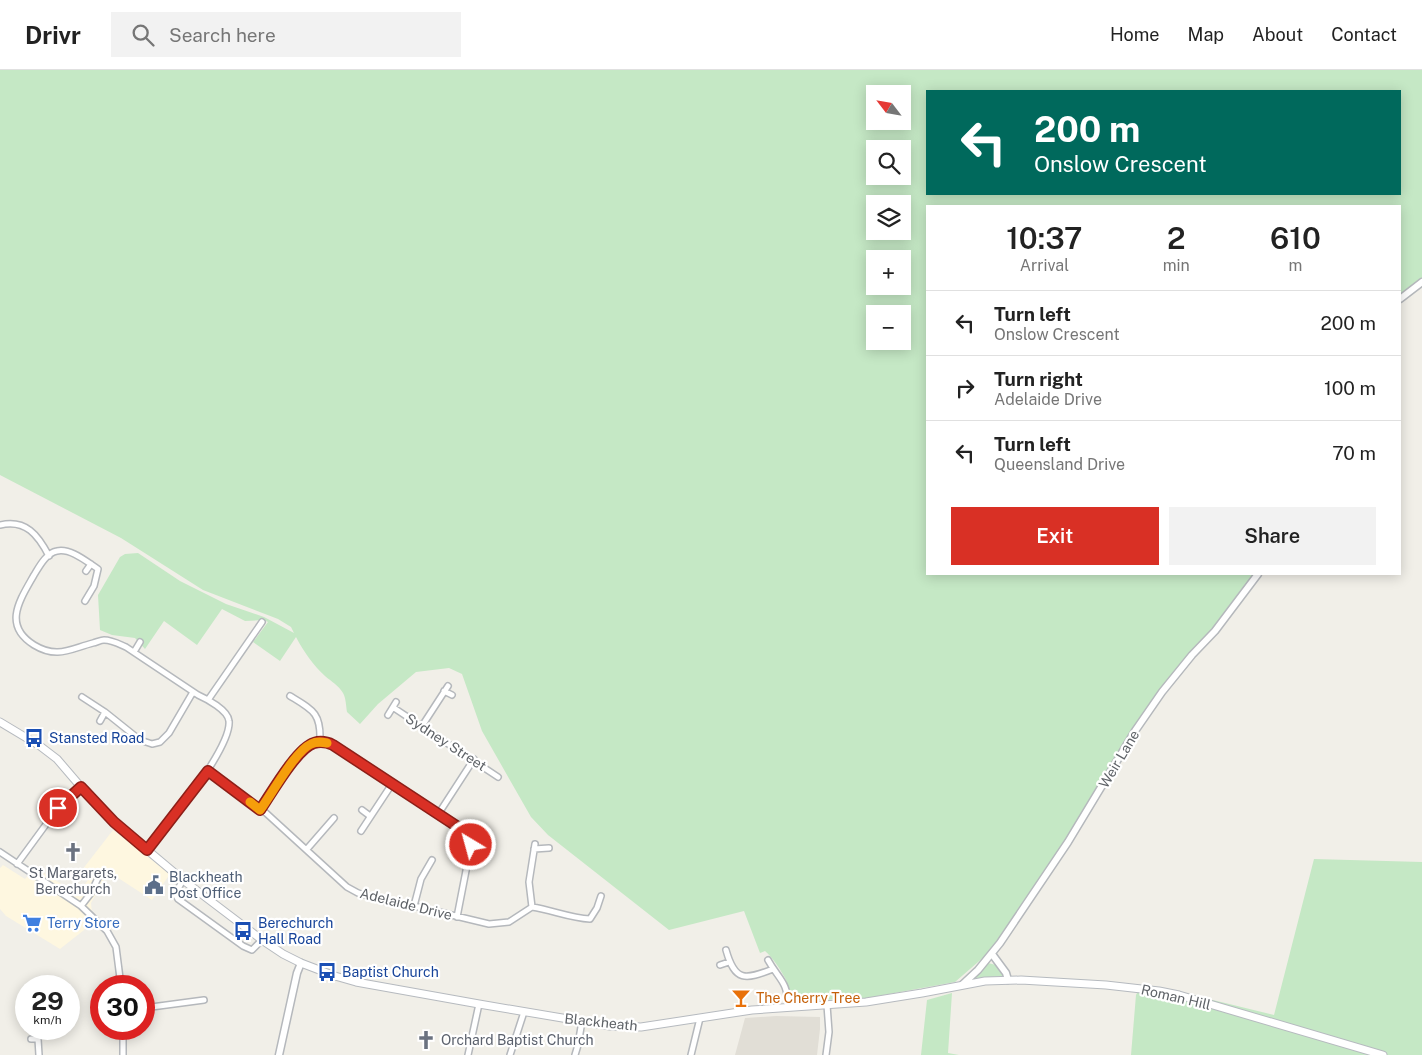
<!DOCTYPE html>
<meta charset="utf-8">
<style>
:root{--surface:#fff;--page:#f2f2f2;--text:#222;--muted:#767676;--line:#e0e0e0;--accent:#d93025}
body{margin:0;font-family:"Public Sans",sans-serif;background:var(--page);color:var(--text);height:100vh;display:flex;flex-direction:column;font-size:19px;white-space:nowrap}
*{box-sizing:border-box;margin:0}
p{font-size:16px;color:var(--muted)}
.icon{flex:none;width:28px;height:28px;fill:none;stroke:currentColor;stroke-width:2;stroke-linecap:round;stroke-linejoin:round}
.map{position:relative;flex:1;overflow:hidden}
.drawer{position:absolute;left:926px;top:135px;width:475px;height:370px;display:flex;flex-direction:column;background:var(--surface);border-radius:0px;box-shadow:0 2px 12px #0003}
.drawer>*{flex:none}
.top-card{position:absolute;left:926px;top:20px;width:475px;height:105px;border-radius:0px;box-shadow:0 2px 12px #0003;background:#00695c;color:#fff;overflow:hidden}
.needle{width:32px;rotate:301deg}
.controls{position:absolute;left:866px;top:15px;display:grid;gap:10px}
.controls a{display:grid;place-items:center;width:45px;height:45px;border-radius:0px;background:var(--surface);box-shadow:0 2px 12px #0003;font-size:25px}
.speed{position:absolute;left:15px;top:905px;display:flex;gap:10px;font-size:25px;font-weight:700;text-align:center}
.speed>*{display:grid;place-content:center;width:65px;height:65px;border-radius:50%;background:var(--surface);box-shadow:0 2px 12px #0003;line-height:1}
.speed small{font-size:12px;font-weight:400}
.speed .limit{border:8px solid #d22;background:#fff;color:#111}
.pin{position:absolute;display:grid;place-items:center;width:42px;height:42px;color:#fff;margin:-21px;border:2px solid #fff;border-radius:50%;box-shadow:0 1px 5px #0007}
.me{position:absolute;width:55px;margin:-28px;rotate:323deg;stroke-linejoin:round;filter:drop-shadow(0 0 4px #0008)}
.turn{display:flex;align-items:center;gap:18px;height:105px;padding:0 25px;font-size:22px}
.turn .icon{width:65px;height:65px;stroke-width:2.5}
.turn b{display:block;font-size:35px;line-height:42px}
.eta{display:flex;justify-content:space-evenly;align-items:center;height:85px;text-align:center}
.eta b{font-size:30px;font-weight:600;line-height:35px}
.primary-button{display:flex;gap:10px;margin-top:auto;padding:10px 25px}
.primary-button a{flex:1;height:58px;border-radius:0px;background:var(--accent);color:#fff;font-size:20px;font-weight:600;line-height:58px;text-align:center}
.primary-button a+a{background:var(--page);color:var(--text)}
ul{padding:0;list-style:none}
li{display:flex;align-items:center;gap:15px;height:65px;padding:0 25px;border-top:1px solid var(--line)}
li div{flex:1}
li b{display:block;font-size:19px}
li em{font-style:normal}
header{display:flex;align-items:center;gap:30px;box-sizing:border-box;height:70px;padding:0 25px;background:var(--surface);border-bottom:1px solid var(--line)}
header strong{font-size:24px}
nav{display:flex;gap:28px;margin-inline-start:auto;font-size:18px}
.search{width:350px;height:45px;background:var(--page);display:flex;align-items:center;gap:12px;box-sizing:border-box;padding:0 18px;border-radius:0px;color:var(--muted);font-size:19px}
.map>svg:first-child{display:block}
.commercial{fill:#fef7e0}
.education{fill:#e1ded6}
.green{fill:#c5e8c5;fill-rule:evenodd}
.lines{fill:none;stroke-linecap:round;stroke-linejoin:round}
.minor-casing{stroke:#b5b8bc;stroke-width:8}
.tertiary-casing{stroke:#b5b8bc;stroke-width:9}
.secondary-casing{stroke:#b6babf;stroke-width:9}
.minor{stroke:#fff;stroke-width:5}
.tertiary{stroke:#fff;stroke-width:6}
.secondary{stroke:#fff;stroke-width:7}
.route-casing{stroke:#8d1f18;stroke-width:12}
.route{stroke:#d93025;stroke-width:9}
.slow{stroke:#f59e0b;stroke-width:9}
.labels{text-anchor:middle;dominant-baseline:central;stroke-width:4.5;stroke-linejoin:round;paint-order:stroke}
.transit-label{font-size:14px;fill:#164399;stroke:#fff;text-anchor:start}
.street-label{font-size:14px;fill:#5f6368;stroke:#fff}
.worship-label{font-size:14px;fill:#5b616d;stroke:#fff}
.service-label{font-size:14px;fill:#4e5e75;stroke:#fff;text-anchor:start}
.shop-label{font-size:14px;fill:#366cbe;stroke:#fff;text-anchor:start}
.food-label{font-size:14px;fill:#c56008;stroke:#fff;text-anchor:start}
</style>
<header>
<strong>Drivr</strong>
<div class="search"><svg class="icon" aria-label="search" viewBox="0 0 24 24"><circle cx="10" cy="10" r="6"/><path d="M15 15l6 6"/></svg>Search here</div>
<nav><a>Home</a><a>Map</a><a>About</a><a>Contact</a></nav>
</header>
<div class="map">
<svg width="1422" height="985" viewBox="0 0 1422 985">
<rect width="100%" height="100%" fill="#f1efe8"/>
<path class="commercial" d="M113,760L170,804L152,830L109,802L91,833L93,853L60,879L6,846L0,839V798L3,795L25,809L35,798L78,824L88,810L82,800Z"/>
<path class="education" d="M776,946L820,947V959L817,985H735L745,948Z"/>
<path class="green" d="M0,0H1422V212L1400,229V136H928V504H1258L1162,622L1000,873L955,912L867,928L796,931C789,924 789,916 785,908C780,899 773,888 765,881L760,883L744,841L669,860L548,765L531,747L482,661L462,604L449,598L416,602L378,634L360,654L347,642C346,636 346,628 343,623C338,615 332,612 325,606C314,596 303,581 296,567L280,591L253,572L268,552L264,550L245,551L222,539L197,575L164,551L145,579L135,568L112,565L100,560L98,525L120,487L125,484L138,483L180,511L226,534L264,547L294,563L291,557L278,549L203,520L121,468L0,405ZM928,21H1400V124H928ZM875,24H902V51H875ZM875,79H902V106H875ZM875,134H902V161H875ZM875,189H902V216H875ZM875,244H902V271H875Z
M1314,789L1422,792V985H1131L1136,925L1141,915L1172,920L1274,945Z
M988,893L996,895L1003,906L972,909Z
M952,923L948,983L959,985H921L927,930Z"/>
<g class="lines">
<g class="minor-casing">
<path id="minor" d="M0,455C26,449 38,465 49,486
M86,501L91,494
M85,531L94,516L98,499C87,492 71,478 57,481C46,483 39,497 34,505C20,530 2,555 34,575C57,589 70,579 93,573C97,572 101,570 104,570C112,570 119,574 126,577L198,625C207,629 228,640 229,651C232,677 166,759 147,780
M134,582L140,572
M444,621L452,625
M290,626C313,640 321,643 320,671
M82,627L105,642L140,670L152,674L160,672L169,663L193,622
M208,630L262,552
M394,638L498,707
M388,645L396,632
M100,651L105,642
M422,656L448,616
M208,701L266,743L347,817L358,823L387,832L414,836L489,854L509,852L532,837C552,840 570,848 590,849L597,838L601,826
M260,740C271,724 297,678 314,673C320,671 326,672 333,675L458,757L467,765L471,775L457,847
M362,740L370,746
M439,743L474,689
M361,761L392,714
M307,779L334,748
M534,779L549,778
M0,782L81,836L107,861L116,877L121,916
M17,794L58,738L81,717
M183,810L175,824L178,829L243,876L252,880L262,870
M81,836L91,823L98,808
M414,836L421,809L432,790
M532,837L529,812L535,774
M726,880C735,912 745,910 773,899
M768,890C779,910 788,911 788,937
M720,895L729,892
M144,938L204,930
M123,959V985
M31,969H38L39,985
M468,985L479,934
M510,985L524,942
M575,985L578,975L582,951
M691,985L700,948
M826,985L829,962L827,935"/>
</g>
<g class="tertiary-casing">
<path id="tertiary" d="M1400,229L1422,212
M992,884L1006,903L1008,910
M963,914L978,900L1000,873L1068,772L1135,661L1162,622L1192,585L1215,561L1258,504
M279,985L297,903L301,893"/>
</g>
<g class="secondary-casing">
<path id="secondary" d="M0,652L40,676L57,689L81,717L114,752L183,810L262,870L283,884L301,893L335,906L356,912L479,934L610,956L641,957L752,940L866,932L922,923L985,911L1021,910L1106,915L1159,921L1179,925L1383,985"/>
</g>
<use href="#minor" class="minor"/>
<use href="#tertiary" class="tertiary"/>
<use href="#secondary" class="secondary"/>
</g>
<g class="lines">
<g class="route-casing">
<path id="route" d="M58,738L81,717L114,752L147,780L208,701L260,740C271,724 297,678 314,673C320,671 327,672 333,675L458,757L467,764L471,775"/>
</g>
<use href="#route" class="route"/>
<path class="slow" d="M250,732L260,740C272,724 295,681 311,674C317,671 322,672 327,673"/>
</g>
<defs>
<g id="bus-bare" transform="scale(1.5)"><path d="M-5-6H5V4H4V6H2V4H-2V6H-4V4H-5ZM-3.5-4V0h7V-4ZM-3.5 1.2v1.5H-2V1.2ZM2 1.2v1.5H3.5V1.2Z" fill="#1a4fb4" stroke="#fff" stroke-width="2.5" paint-order="stroke"/></g>
<g id="church-bare" transform="scale(1.5)"><path d="M-1.2-6h2.4v3.5h3.3v2.4h-3.3V6h-2.4V-.1h-3.3v-2.4h3.3Z" fill="#6b7280" stroke="#fff" stroke-width="2.5" paint-order="stroke"/></g>
<g id="civic-bare" transform="scale(1.5)"><path d="M-.6-6.5H3V-4.5H.6V-3L4-1V1h2V6H-6V1h2V-1L-.6-3ZM-1.2 2.5V6h2.4V2.5Z" fill="#5c6f8a" stroke="#fff" stroke-width="2.5" paint-order="stroke"/></g>
<g id="supermarket-bare" transform="scale(1.5)"><path d="M-6-5.5h2.5l.6 2H6L4.5 2H-2.5L-4.4-4H-6ZM-1.5 3.2a1.3 1.3 0 1 0 .1 0ZM3 3.2a1.3 1.3 0 1 0 .1 0Z" fill="#3f7fe0" stroke="#fff" stroke-width="2.5" paint-order="stroke"/></g>
<g id="bar-bare" transform="scale(1.5)"><path d="M-6-5H6L.8 .8V4.5H3.5V6h-7V4.5H-.8V.8Z" fill="#e8710a" stroke="#fff" stroke-width="2.5" paint-order="stroke"/></g>
</defs>
<g fill-rule="evenodd">
<use href="#bus-bare" x="34" y="668"/>
<use href="#church-bare" x="73" y="782"/>
<use href="#civic-bare" x="154" y="815"/>
<use href="#supermarket-bare" x="32" y="853"/>
<use href="#bus-bare" x="243" y="861"/>
<use href="#bus-bare" x="327" y="902"/>
<use href="#bar-bare" x="741" y="928"/>
<use href="#church-bare" x="426" y="970"/>
</g>
<g class="labels">
<g class="transit-label">
<text x="49" y="668">Stansted Road</text>
<text x="258" y="853">Berechurch<tspan x="258" dy="16">Hall Road</tspan></text>
<text x="342" y="902">Baptist Church</text>
</g>
<g class="street-label">
<text transform="translate(446 672) rotate(33)">Sydney Street</text>
<text transform="translate(1119 689) rotate(-59)">Weir Lane</text>
<text transform="translate(406 834) rotate(14)">Adelaide Drive</text>
<text transform="translate(1176 927) rotate(13)">Roman Hill</text>
<text transform="translate(601 952) rotate(6)">Blackheath</text>
</g>
<g class="worship-label">
<text x="73" y="803">St Margarets,<tspan x="73" dy="16">Berechurch</tspan></text>
<text x="441" y="970" text-anchor="start">Orchard Baptist Church</text>
</g>
<g class="service-label">
<text x="169" y="807">Blackheath<tspan x="169" dy="16">Post Office</tspan></text>
</g>
<g class="shop-label">
<text x="47" y="853">Terry Store</text>
</g>
<g class="food-label">
<text x="756" y="928">The Cherry Tree</text>
</g>
</g>
</svg>
<div class="controls">
<a><svg class="needle" viewBox="-14 -14 28 28"><path d="M0-13l5 13h-10z" fill="#e53935"/><path d="M0 13l5-13h-10z" fill="#767676"/></svg></a>
<a><svg class="icon" aria-label="search" viewBox="0 0 24 24"><circle cx="10" cy="10" r="6"/><path d="M15 15l6 6"/></svg></a>
<a><svg class="icon" aria-label="layers" viewBox="0 0 24 24"><path d="M12 4l9 5-9 5-9-5zM3 14l9 5 9-5"/></svg></a>
<a>+</a>
<a>−</a>
</div>
<div class="speed"><div>29<small>km/h</small></div><div class="limit">30</div></div>
<div class="pin" style="left:58px;top:738px;background:#d93025"><svg class="icon" aria-label="arrive" viewBox="0 0 24 24"><path d="M6 21V4h12l-3 4 3 4H6"/></svg></div>
<svg class="me" style="left:471px;top:775px" viewBox="-20 -20 40 40"><circle r="17" fill="#d93025" stroke="#fff" stroke-width="3"/><path d="M0-11L8 9 0 5-8 9z" fill="#fff"/></svg>
<div class="top-card">
<div class="turn"><svg class="icon" aria-label="left" viewBox="0 0 24 24"><path d="M17 20v-9H6M10 6l-5 5 5 5"/></svg><div><b>200 m</b>Onslow Crescent</div></div>
</div>
<section class="drawer">
<div class="eta">
<div><b>10:37</b><p>Arrival</p></div>
<div><b>2</b><p>min</p></div>
<div><b>610</b><p>m</p></div>
</div>
<ul>
<li><svg class="icon" aria-label="left" viewBox="0 0 24 24"><path d="M17 20v-9H6M10 6l-5 5 5 5"/></svg><div><b>Turn left</b><p>Onslow Crescent</p></div><em>200 m</em></li>
<li><svg class="icon" aria-label="right" viewBox="0 0 24 24"><path d="M7 20v-9h11M14 6l5 5-5 5"/></svg><div><b>Turn right</b><p>Adelaide Drive</p></div><em>100 m</em></li>
<li><svg class="icon" aria-label="left" viewBox="0 0 24 24"><path d="M17 20v-9H6M10 6l-5 5 5 5"/></svg><div><b>Turn left</b><p>Queensland Drive</p></div><em>70 m</em></li>
</ul>
<div class="primary-button"><a>Exit</a><a>Share</a></div>
</section>
</div>
